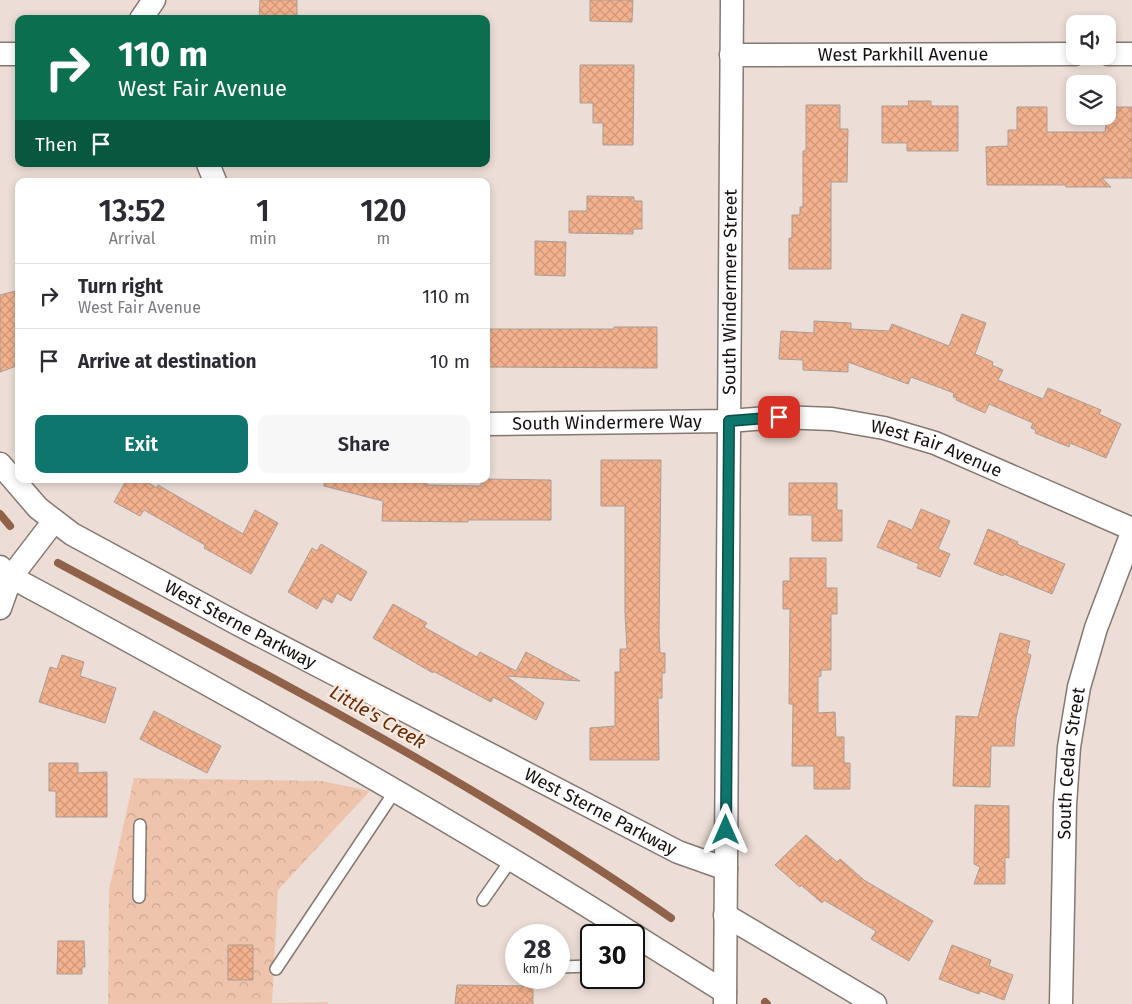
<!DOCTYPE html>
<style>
:root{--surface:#fff;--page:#f7f7f7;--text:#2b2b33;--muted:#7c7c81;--line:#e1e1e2;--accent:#0f766e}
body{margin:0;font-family:"Fira Sans",sans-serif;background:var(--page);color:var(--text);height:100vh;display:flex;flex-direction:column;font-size:19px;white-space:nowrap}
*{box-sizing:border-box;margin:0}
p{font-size:16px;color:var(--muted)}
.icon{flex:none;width:28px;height:28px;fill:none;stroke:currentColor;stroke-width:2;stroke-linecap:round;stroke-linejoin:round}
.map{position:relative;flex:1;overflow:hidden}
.side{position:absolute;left:15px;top:178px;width:475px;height:305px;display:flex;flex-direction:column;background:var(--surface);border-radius:10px;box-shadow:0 2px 8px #0003}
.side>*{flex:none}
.top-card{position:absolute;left:15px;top:15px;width:475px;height:152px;border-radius:10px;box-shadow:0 2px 8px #0003;background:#0b6e4f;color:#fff;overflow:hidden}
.buttons{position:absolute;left:1066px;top:15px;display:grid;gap:10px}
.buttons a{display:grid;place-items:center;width:50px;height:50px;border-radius:10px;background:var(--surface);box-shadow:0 2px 8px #0003;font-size:25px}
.speed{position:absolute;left:505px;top:924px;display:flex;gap:10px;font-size:25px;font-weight:700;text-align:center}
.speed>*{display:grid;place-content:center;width:65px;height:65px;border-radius:50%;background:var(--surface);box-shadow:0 2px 8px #0003;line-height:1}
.speed small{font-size:12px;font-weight:400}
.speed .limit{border:2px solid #111;border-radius:8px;background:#fff;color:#111}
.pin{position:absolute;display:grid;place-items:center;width:42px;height:42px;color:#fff;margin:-21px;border-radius:10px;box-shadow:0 2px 8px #0006}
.me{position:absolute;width:55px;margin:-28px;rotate:0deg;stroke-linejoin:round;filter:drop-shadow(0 0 4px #0008)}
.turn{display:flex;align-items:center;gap:18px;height:105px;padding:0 20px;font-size:22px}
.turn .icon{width:65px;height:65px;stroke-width:2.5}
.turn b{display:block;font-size:35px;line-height:42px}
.then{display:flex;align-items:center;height:48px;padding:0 20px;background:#0003;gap:10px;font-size:19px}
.eta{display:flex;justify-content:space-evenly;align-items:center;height:85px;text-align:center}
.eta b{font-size:30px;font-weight:600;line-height:35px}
.button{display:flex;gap:10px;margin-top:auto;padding:10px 20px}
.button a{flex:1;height:58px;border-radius:10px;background:var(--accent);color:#fff;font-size:20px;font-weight:600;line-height:58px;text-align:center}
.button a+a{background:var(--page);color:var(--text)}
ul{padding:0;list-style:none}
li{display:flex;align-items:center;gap:15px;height:65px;padding:0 20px;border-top:1px solid var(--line)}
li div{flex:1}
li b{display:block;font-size:19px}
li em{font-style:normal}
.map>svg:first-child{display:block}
.forest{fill:url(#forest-crowns)}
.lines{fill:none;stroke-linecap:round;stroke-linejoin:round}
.stream{stroke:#906249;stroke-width:8}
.building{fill:url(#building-cross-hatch);stroke:#aa9d96}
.lane-casing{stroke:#847871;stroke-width:14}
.street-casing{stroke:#847871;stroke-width:25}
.lane{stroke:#fff;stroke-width:11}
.street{stroke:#fff;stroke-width:22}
.route-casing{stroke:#0a4d48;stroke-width:12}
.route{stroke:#0f766e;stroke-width:9}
.labels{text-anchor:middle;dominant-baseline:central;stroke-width:5;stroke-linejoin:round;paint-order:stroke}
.street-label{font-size:18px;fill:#15100e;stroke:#f9ebe3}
.water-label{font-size:19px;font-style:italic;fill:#672c01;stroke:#f9ebe3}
</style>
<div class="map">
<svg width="1132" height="1004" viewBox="0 0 1132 1004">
<defs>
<pattern id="forest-crowns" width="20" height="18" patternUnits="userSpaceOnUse" patternTransform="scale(1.25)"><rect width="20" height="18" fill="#efc4ad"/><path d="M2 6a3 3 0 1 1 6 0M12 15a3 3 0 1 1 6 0" fill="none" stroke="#cca794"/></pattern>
<pattern id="building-cross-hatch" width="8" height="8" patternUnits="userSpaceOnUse" patternTransform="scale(1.25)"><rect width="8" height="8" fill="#f3b18d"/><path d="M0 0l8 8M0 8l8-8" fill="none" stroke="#cf9778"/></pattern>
</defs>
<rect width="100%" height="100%" fill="#ecded6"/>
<path class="forest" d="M134,778L322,781L370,791L278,890L272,1003L328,1002V1004H108L109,890Z"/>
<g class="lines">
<path class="stream" d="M0,514L10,526
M58,563C266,674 477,783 671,918
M765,1002L767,1004"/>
</g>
<path class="building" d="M260,0H297V19H259Z
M590,0H633L632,22L590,21Z
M580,65H634L633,145H603V123H593V103H580Z
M908,101H931V106H958V151H907V143H882V106H909Z
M806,105H840V129H848L847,182H831V269H789V238H792V215H800V207H803V151H806Z
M1017,107H1047V132H1105L1108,107H1132V178H1102L1111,187H1066V185H987L986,147L1008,146V130H1017Z
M587,196L634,197V201H642V229H633V234L569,233V211H587Z
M535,241L566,242L565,276L535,275Z
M19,290V365L0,372V295Z
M962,314L986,323L975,354L993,362L992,365L1003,370L998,380L1043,399L1048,388L1101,410L1099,414L1121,424L1106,458L1070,443L1069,447L1035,433L1036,430L1031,428L1033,423L989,404L985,413L956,400L957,398L953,397L954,393L911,377L908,384L848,362V372L803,370V360L779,359L781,331L814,333V321L851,323V329L889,331L892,324L949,346Z
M614,327H657V368L486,367V329H614Z
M601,460H661L659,634L660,653H665V673H662V698H658L659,760H590V728L615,726V672H620V649H627L625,613V506H601Z
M127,479H141L157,488L158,485L243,534L255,510L278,523L251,574L204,548L205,545L144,510L140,516L114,502Z
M324,479H427V485L481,486V479L551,480V520H468V522L382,521L383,501L324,486Z
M789,483H837V510H842V541H812V515H789Z
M921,509L950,521L938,549L950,554L940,577L917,568L919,564L877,547L889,520L912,530Z
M988,529L1018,542L1017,544L1065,564L1052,594L1004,574L1003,576L974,564Z
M321,544L367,572L351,601L337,593L332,603L323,598L317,609L288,592L312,548L317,551Z
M790,558H826V588H837V614H831V670H821V676L818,677V713L835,712L836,737H844V763H850V789H814V766H792L793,704H789L790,609H783V581H790Z
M393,604L427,623L424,627L477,657L480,652L516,671L526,652L580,681L506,676L544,703L536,720L493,697L491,702L433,671V673L373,638Z
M1000,633L1030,641L1027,653L1031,655L1016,718L1014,746H991L990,787L953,786L956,716L978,717Z
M62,655L84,662L80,676L116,688L105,723L39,702L50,667L57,669Z
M154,711L221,746L207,773L140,739Z
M49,763H78V773L107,772V817H56V791H49Z
M975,805L1009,806V858L1005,857V884H974L980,867L974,864Z
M806,835L837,862L840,859L864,880L933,921L909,961L871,939L876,931L824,900L822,903L801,885L800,887L775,865Z
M58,941H84L85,967H82V974H57Z
M228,945H253V980H228Z
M952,945L991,960L989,966L1013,975L1004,1000L980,991L979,994L939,979Z
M457,985L533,986V1004H455Z"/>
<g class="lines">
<g class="lane-casing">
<path id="lane" d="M139,897L140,825
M483,900L511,860
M559,967L591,966
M276,969L395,791"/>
</g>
<g class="street-casing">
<g id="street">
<path d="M141,19L154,0"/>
<path d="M0,54H19"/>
<path d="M1108,54H1132"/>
<path id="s1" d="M731,55L1075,54"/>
<path d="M208,164L215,181"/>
<path id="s2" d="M486,424L729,421L779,417L832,419L884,428L935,443L1132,529"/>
<path id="s3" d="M0,464L38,508L72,534L238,624L678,852L726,869"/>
<path d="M0,567L11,577C222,690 431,807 634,935"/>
<path d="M0,608L11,577L54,521"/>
<path d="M725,915L875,1004"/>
<path d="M634,935L725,992"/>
<path id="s4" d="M725,1004L732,0"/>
<path id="s5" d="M1061,1004L1065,805L1069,747L1079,687L1096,628L1132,533"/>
</g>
</g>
<use href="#lane" class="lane"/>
<use href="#street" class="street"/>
</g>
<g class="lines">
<g class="route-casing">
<path id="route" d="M726,830L729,421L779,417"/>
</g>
<use href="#route" class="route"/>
</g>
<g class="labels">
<g class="street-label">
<text stroke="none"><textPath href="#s1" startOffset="172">West Parkhill Avenue</textPath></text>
<text stroke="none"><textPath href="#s4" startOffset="712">South Windermere Street</textPath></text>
<text stroke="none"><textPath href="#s2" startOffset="121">South Windermere Way</textPath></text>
<text stroke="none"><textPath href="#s2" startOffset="455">West Fair Avenue</textPath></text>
<text stroke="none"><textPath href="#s3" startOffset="292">West Sterne Parkway</textPath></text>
<text stroke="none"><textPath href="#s5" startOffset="241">South Cedar Street</textPath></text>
<text stroke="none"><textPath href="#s3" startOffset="698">West Sterne Parkway</textPath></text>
</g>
<g class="water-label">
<text transform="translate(378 717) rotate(30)">Little's Creek</text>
</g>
</g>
</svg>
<div class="buttons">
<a><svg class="icon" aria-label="sound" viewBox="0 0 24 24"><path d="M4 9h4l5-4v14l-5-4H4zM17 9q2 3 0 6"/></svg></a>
<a><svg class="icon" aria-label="layers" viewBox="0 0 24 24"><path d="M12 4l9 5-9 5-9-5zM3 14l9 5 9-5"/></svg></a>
</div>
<div class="speed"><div>28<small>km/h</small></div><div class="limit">30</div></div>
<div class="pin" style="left:779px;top:417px;background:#d93025"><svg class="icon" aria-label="arrive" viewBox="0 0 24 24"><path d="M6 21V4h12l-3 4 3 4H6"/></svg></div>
<svg class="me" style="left:726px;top:830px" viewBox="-20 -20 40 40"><path d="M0-17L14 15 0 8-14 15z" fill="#0f766e" stroke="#fff" stroke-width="4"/></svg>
<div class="top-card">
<div class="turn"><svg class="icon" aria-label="right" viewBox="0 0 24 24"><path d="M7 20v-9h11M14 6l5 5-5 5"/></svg><div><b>110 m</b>West Fair Avenue</div></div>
<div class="then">Then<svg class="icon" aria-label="arrive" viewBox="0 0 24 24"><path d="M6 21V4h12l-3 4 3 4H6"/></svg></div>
</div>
<section class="side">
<div class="eta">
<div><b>13:52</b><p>Arrival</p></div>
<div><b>1</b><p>min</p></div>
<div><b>120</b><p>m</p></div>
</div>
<ul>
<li><svg class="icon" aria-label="right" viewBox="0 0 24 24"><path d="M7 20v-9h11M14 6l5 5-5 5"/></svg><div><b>Turn right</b><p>West Fair Avenue</p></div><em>110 m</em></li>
<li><svg class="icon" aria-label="arrive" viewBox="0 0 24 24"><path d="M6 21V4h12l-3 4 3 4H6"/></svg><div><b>Arrive at destination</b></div><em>10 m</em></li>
</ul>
<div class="button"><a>Exit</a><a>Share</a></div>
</section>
</div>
